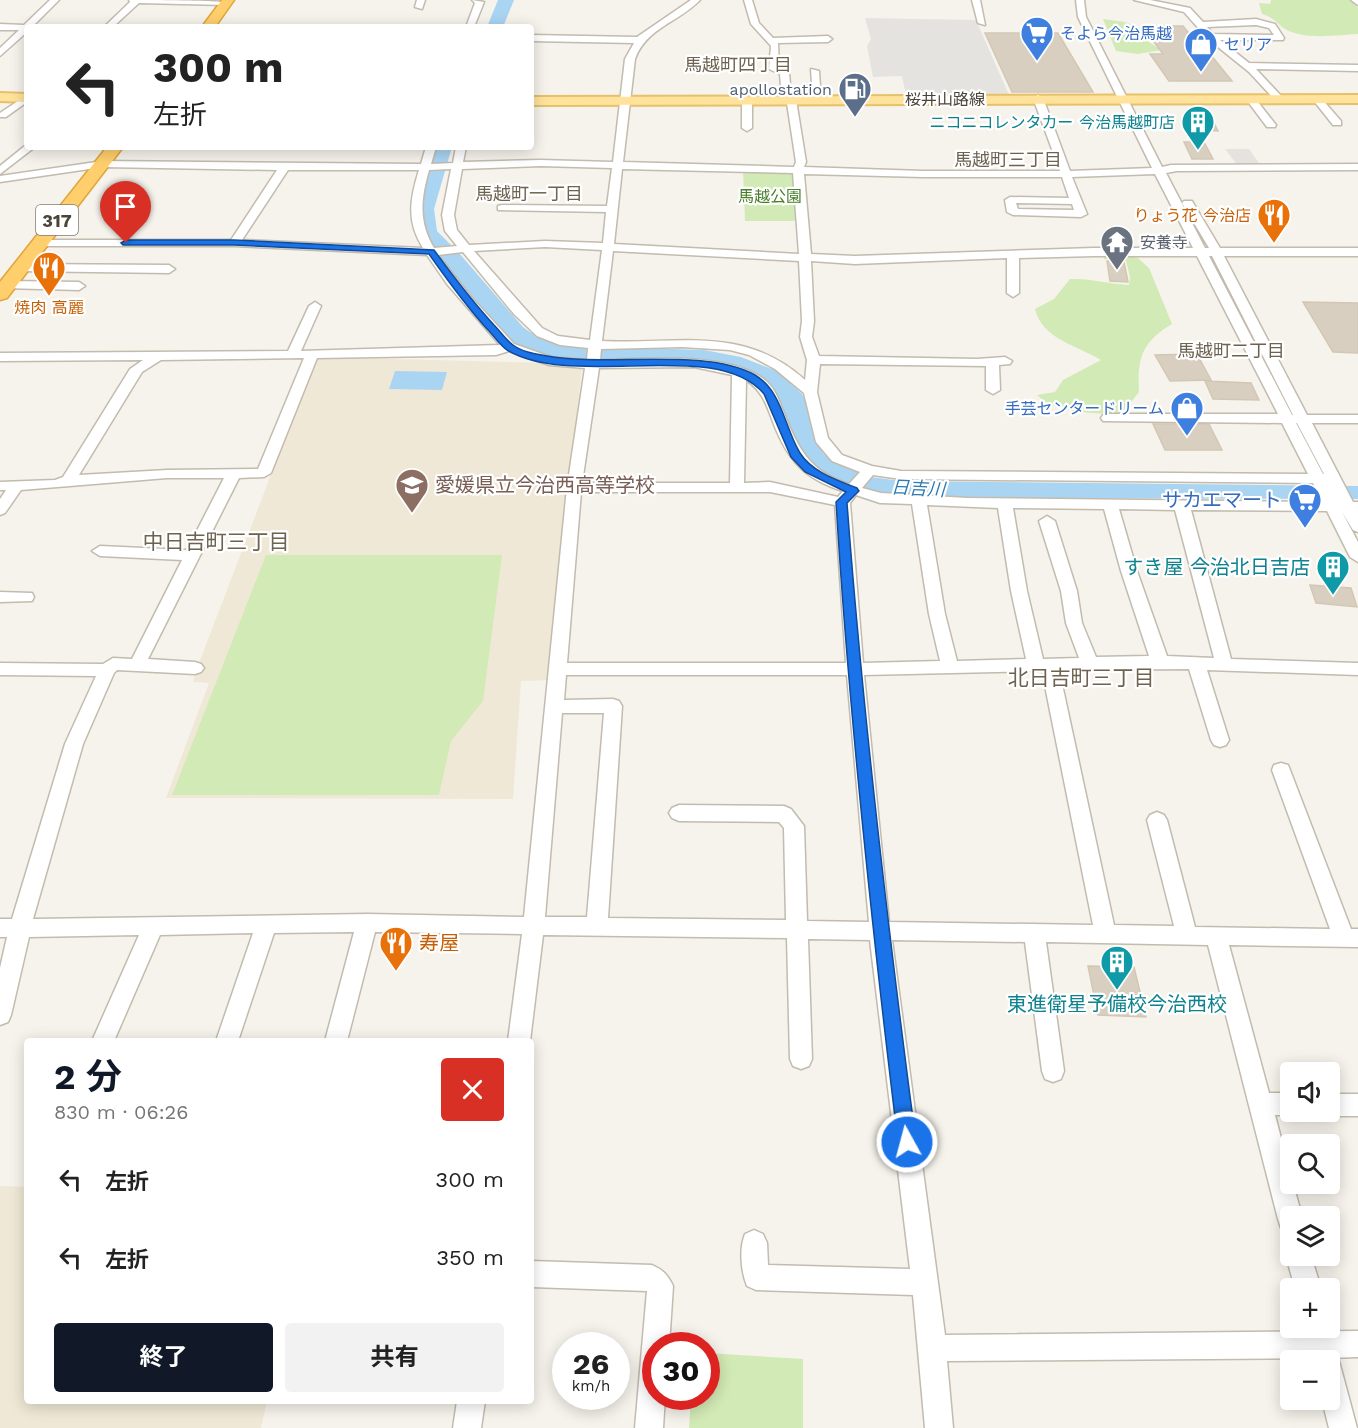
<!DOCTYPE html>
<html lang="ja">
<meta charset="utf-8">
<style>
:root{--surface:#fff;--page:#f2f2f2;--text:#222;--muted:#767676;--accent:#111827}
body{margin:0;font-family:"Work Sans","Noto Sans JP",sans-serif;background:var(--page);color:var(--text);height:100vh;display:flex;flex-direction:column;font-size:22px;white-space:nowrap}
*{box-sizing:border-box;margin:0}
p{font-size:20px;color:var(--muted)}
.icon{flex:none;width:33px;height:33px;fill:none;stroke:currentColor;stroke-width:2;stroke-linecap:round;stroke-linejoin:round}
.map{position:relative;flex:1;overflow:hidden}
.drawer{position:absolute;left:24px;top:1038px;width:510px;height:366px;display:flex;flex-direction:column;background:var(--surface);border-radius:6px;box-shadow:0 3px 15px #0003}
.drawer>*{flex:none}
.top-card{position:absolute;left:24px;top:24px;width:510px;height:126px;border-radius:6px;box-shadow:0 3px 15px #0003;background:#fff;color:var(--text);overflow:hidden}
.buttons{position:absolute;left:1280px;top:1062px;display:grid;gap:12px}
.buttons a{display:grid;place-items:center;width:60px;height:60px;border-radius:6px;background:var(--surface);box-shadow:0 3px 15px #0003;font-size:30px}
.speed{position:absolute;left:552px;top:1332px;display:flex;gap:12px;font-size:30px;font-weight:700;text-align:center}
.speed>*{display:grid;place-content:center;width:78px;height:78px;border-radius:50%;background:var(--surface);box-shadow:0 3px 15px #0003;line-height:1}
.speed small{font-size:15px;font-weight:400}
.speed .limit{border:9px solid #d22;background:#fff;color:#111}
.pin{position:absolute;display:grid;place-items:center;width:51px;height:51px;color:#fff;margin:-62px -26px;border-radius:50% 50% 50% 0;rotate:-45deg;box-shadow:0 0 6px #0007}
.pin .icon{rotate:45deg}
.me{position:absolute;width:66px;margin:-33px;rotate:353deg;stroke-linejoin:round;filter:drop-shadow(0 0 4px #0008)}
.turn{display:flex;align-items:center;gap:21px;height:126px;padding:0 30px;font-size:27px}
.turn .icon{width:78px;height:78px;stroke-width:2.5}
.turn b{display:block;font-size:42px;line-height:51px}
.round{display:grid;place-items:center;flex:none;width:63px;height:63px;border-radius:6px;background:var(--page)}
.headline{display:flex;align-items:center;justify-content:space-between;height:102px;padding:0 30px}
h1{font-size:36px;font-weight:700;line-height:45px;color:var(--accent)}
.primary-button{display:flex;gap:12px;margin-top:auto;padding:12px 30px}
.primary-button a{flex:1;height:69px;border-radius:6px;background:var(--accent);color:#fff;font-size:24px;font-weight:700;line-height:69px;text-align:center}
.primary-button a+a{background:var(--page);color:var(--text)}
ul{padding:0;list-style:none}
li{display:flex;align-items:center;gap:18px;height:78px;padding:0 30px}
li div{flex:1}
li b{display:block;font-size:22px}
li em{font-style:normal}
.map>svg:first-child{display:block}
.education{fill:#efe8d6}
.green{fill:#d2eab5}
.parking{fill:#e5e3e0}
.water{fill:#a9d4f2}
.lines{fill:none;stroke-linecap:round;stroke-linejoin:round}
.river{fill:#a9d4f2;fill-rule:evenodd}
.building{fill:#d8cfc1;stroke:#d3c7b4;stroke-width:1.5}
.minor-casing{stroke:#c2bbae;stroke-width:3}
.major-casing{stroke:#e6c16a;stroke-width:4}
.highway-casing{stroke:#e0a43c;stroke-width:3}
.minor{fill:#fff;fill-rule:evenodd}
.major{fill:#ffe39c;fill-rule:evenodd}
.highway{fill:#ffcf6e;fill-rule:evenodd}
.route{fill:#1a73e8;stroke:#114b97;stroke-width:1.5}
.labels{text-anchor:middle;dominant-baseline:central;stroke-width:4.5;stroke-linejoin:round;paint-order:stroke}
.far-shop-label{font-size:16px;fill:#366cbe;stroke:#fff;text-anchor:start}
.far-service-label{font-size:16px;fill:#4e5e75;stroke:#fff;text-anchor:end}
.far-street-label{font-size:16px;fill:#4b4439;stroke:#fff}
.far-culture-label{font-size:16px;fill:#0d838f;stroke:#fff;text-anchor:end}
.far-park-label{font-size:16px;fill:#4a7f2a;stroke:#fff}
.far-food-label{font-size:16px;fill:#c56008;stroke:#fff;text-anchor:end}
.far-worship-label{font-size:16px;fill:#5b616d;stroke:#fff;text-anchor:start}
.far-neighbourhood-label{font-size:18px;fill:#6e6250;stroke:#fff}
.shield{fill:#fff;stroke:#817c74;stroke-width:1.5}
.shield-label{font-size:18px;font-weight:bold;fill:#4b4439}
.far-water-label{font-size:18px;font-style:italic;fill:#2e7ab2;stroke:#fff}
.education-label{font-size:20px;fill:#785e54;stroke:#fff;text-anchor:start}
.shop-label{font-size:20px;fill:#366cbe;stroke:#fff;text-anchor:end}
.culture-label{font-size:20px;fill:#0d838f;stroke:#fff;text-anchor:end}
.food-label{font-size:20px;fill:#c56008;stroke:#fff;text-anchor:start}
.neighbourhood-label{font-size:21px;fill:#6e6250;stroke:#fff}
</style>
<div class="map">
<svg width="1358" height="1428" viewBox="0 0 1358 1428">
<rect width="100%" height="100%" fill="#f6f3ec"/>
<path class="education" d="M316,357L582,364L551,680L521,681L513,799L166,798L209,683L193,682L199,663Z
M0,1186L27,1187V1401H267L261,1428H0Z"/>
<path class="green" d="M1271,0H1351L1358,8V34C1336,35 1301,41 1282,27C1275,21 1272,17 1262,14L1259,3L1270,4Z
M1103,19L1125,22L1140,28V36L1161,50L1138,54L1116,51Z
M743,169L794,171L797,221H745Z
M1123,255L1138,258L1149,268L1172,324C1142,342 1137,358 1139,392L1121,415C1095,412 1057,415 1037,395L1055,392L1063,380L1101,360C1078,346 1042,339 1035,309L1054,299L1070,279C1090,278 1109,284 1129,285L1130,277L1126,261L1104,259V256Z
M266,555H502L483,701L451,741L439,795H172Z
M707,1353L803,1359V1428H689L691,1397L706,1396Z"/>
<path class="parking" d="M865,18L976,20L1009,95H906L902,76L873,77L867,46L871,39Z
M1225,149H1249L1261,166H1238Z"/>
<path class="water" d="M434,147H452L434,209L437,231L459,253L523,327C546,345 572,347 600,349L608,347L704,350L741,357L777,371L802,394L808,405L814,436L824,454L871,477L901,481L1358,486V499L956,498L895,497L846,485L826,475L805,459L796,446L782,405L772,389L738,369L603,362L599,359L553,360L520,347L509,340L438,255L424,237L418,210Z
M395,371L447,372L442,390L389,389Z"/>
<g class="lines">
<path class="river" d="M498,0H514L503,27H487Z"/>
</g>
<path class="building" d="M1142,26H1183L1198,44H1202L1232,81H1169L1150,54H1163Z
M985,33H1058L1093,92H1012Z
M1191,110H1207L1218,131L1202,130Z
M1184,142H1204L1213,159H1192Z
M1107,261L1124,262L1128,282L1110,281Z
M1303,302L1358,303V353L1333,352Z
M1197,354L1211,380L1170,381L1155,355Z
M1205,381L1251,383L1259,400L1213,399Z
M1153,424H1209L1222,450H1165Z
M1310,585L1351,588L1357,607L1316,603Z
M1088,966L1134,967L1146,1017L1098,1015Z"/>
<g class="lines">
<g class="minor-casing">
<path id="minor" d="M50,0H59L32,27H27V32L0,56V48L19,30H0V24L24,25Z
M129,0C147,0 218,0 229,3L225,5L139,3L113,27H104L130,2Z
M417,0H425L422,9L415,7Z
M472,0L484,2L474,27H466L475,3Z
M691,0H700C679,22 646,28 635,59L623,162L794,167L796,162L787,103L782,100L780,74L769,69L771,46L751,24L744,0H752L759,23L773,38L828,36L832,39L828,42L778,43L779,67L789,72L791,97L796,100L806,162L804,167L923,171H1060L1033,98L1038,95L1043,98L1070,171L1152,168L1078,17L1076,0H1084L1086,17L1162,167L1171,165L1358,164V170L1177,171L1166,173L1205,248H1209L1182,203L1184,201H1192L1220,248H1358V256H1224L1307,415H1358V423H1312L1353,502H1358V532L1353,530L1342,512L1358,542V562L1350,557L1327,511L1191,510L1231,659L1358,663V675L1207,670L1229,740L1226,745L1220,747L1214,745L1211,740L1189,669L1059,670L1114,925L1174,926L1147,820L1150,815L1157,812L1164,815L1167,820L1195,927L1330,929L1272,770L1274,765L1281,763L1288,765L1290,770L1351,929H1358V947L1229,945L1269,1093H1290V1112H1298L1290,1115H1275L1290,1173V1184H1293L1302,1216H1290V1231L1281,1228L1278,1219L1208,945L1046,942L1064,1071L1061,1079L1053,1082L1045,1079L1042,1071L1025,942L892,940L945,1335L1358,1331V1357L1329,1358L1339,1361L1357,1428H1329L1322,1400H1329V1360H1322L1329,1358L947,1361L953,1428H925L913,1295L756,1290L747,1286C741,1271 739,1249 745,1234L754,1230L763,1234L767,1243L768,1265L910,1269L870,940L808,939L812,1059L809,1066L801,1069L793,1066L790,1059L787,938L543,935L530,1041H508L522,934L375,932L347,1041H325L354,932L274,933L238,1041H216L253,933L160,935L114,1041H92L139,935L29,937L11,1015L8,1022L0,1025V968L7,937H0V919H12L65,744L96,676L0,675V663L103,664L113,658L132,659L182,560L100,556L92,551L100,546L187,550L224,478H167L21,490L5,513L0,515V499L6,490H0V482L55,480L63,477L130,369L143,360L0,361V353L288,351L309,306L315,302L321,306L301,351L500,345L447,284L427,255L234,246H39L33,243L39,240H231L277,170L103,167L0,182V176L103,161L421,164L426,147H436L431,164L453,163L456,147H466L463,162L540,160L613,162L625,59L634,43L531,41V35L637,37ZM540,166L612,168L607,206L502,205L498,206V210L606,212L603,243L545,241L469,245L457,230L454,215L462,169ZM451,169L442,215L445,231L457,246L434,248C418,221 421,199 429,170ZM622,169L793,173L799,254L614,244ZM288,170H419C410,199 406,221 423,248L242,240ZM804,174L923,177H1062L1069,198L1010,197L1005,200L1007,212L1013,215L1081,217L1087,214L1072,177L1155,174L1193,248H1094L855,256L811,254ZM1016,203L1072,204L1074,210L1018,209ZM545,247L602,250L590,340L558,336L542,328L474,251ZM613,251L799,261L802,321L800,337L807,360L805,380C743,324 677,345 602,341ZM463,252L514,314L537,336L560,345L588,348L587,360L551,357L514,344L472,298L438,255ZM1094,256H1197L1278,414H1108L1103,415L1101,418L1103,421L1282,423L1308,474L901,471L872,466L842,455L828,438L817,392L820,364L986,366V390L993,394L1000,390L999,365L1010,364L1012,361L1005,357L977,359L819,356L812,337L814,321L811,261L855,264L1007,258V293L1013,297L1019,293V258ZM1209,256H1212L1293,415H1292ZM682,347L730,350L749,355L775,369L804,393L816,442L832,461L860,472L849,484C810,472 798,449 784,413C779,401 776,390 766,381C731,351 645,359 600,360L601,349ZM509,351L549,365L585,368L567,488L524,917L367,914L33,919L83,744L114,673L117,670L195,674L201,672L204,668L201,664L195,662L148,659L239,478L264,477L271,473L317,358L496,355ZM304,358L258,469L167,470L79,475L142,372L161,360ZM694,367L732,375L730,483H582L599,368ZM746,380C762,391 766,403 773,422C787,459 804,479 843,491L838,497L770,482L744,483ZM1296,423H1297L1324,474H1323ZM873,475L901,479L1313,483L1322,502L967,498L881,493L862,488ZM581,492H770L835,505L846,663H567ZM856,495L880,503L912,504L929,614L940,661L863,663L850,503ZM927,505L998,508L1011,591L1026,659L957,661L945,614ZM1013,508L1104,509L1121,571L1149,656L1096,657L1082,623L1077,591L1055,521L1047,516L1039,521L1061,591L1066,623L1079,658L1043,659L1027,591ZM1119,509L1175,510L1214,658L1167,656L1137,571ZM1042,671L1093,925L889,922L864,675ZM566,675H847L869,922L807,921L804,826L791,809L784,806L679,805L672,808L669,813L672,818L679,821L779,822L784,828L786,920L608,918L622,706L619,701L613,699L564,700ZM562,713H604L587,917H545Z
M972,0H980L985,25L978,23Z
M1134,0H1150L1190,8L1203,22L1256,19L1275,24L1284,38L1283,40H1220L1249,63L1358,65V71L1256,69L1284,99L1276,101L1249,72L1208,39L1184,12ZM1256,25L1269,28L1274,35L1213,34L1207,27Z
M1351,0H1358V5Z
M811,69L819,71L821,102L813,100Z
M27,95V102L6,117H0V113Z
M747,97L752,100V128L747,131L742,128V100Z
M1248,97H1254L1276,125L1275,127H1267L1246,99Z
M1314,97H1320L1341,121V125H1333L1314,101Z
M26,145L27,147H35L0,174V166Z
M20,264L169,265L175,269L169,273L16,271L14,268Z
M7,281L79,282L85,286L79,290L3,288L1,285Z
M0,592L32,593L34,597L32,601L0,602Z
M1329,1094H1358V1116H1329L1321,1113L1329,1112Z
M1290,1247V1256H1311L1321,1288H1295L1286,1256Z
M531,1261L652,1265C663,1270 668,1275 673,1286L669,1346H656V1396H665L663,1428H635L647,1291L531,1287Z
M457,1401H485L481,1428H453Z"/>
</g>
<g class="major-casing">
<path id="major" d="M0,93L27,94V102L0,101Z
M1358,95V103L531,105V97Z"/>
</g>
<g class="highway-casing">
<path id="highway" d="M222,0H234L215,27H202Z
M107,147H123L7,298L0,300V282Z"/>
</g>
<use href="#minor" class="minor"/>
<use href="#major" class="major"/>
<use href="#highway" class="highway"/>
</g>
<path class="route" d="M126,240H234L434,250C453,276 472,301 494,325C500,331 506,340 513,345C522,352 536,354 547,356C606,367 705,347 755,375C783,392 784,427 800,453C812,472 837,480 857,488L859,491L847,503C863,717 888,930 916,1142L913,1148L907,1151L901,1148L898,1142C872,929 849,716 836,502L846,492L805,472L791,457L764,394C716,337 574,390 507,350C500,345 494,336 488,330C466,306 448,281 429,254L234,245H123L121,243Z"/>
<defs>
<g id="supermarket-pin" transform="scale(1.725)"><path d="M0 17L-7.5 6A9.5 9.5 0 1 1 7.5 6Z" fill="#3f7fe0" stroke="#fff"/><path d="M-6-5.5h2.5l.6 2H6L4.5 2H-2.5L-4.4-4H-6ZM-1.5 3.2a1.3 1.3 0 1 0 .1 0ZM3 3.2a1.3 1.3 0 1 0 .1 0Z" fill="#fff"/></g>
<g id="shop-pin" transform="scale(1.725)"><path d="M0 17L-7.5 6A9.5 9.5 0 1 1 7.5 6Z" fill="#3f7fe0" stroke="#fff"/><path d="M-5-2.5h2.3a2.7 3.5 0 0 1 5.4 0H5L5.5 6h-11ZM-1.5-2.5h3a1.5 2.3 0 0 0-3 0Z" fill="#fff"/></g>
<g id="fuel-pin" transform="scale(1.725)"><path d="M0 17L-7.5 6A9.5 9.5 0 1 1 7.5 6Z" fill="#5c6f8a" stroke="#fff"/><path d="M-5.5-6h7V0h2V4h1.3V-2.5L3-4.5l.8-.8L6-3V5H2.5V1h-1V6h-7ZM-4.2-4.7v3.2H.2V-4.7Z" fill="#fff"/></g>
<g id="building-pin" transform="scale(1.725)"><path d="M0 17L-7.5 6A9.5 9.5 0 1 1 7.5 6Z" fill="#0f9aa8" stroke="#fff"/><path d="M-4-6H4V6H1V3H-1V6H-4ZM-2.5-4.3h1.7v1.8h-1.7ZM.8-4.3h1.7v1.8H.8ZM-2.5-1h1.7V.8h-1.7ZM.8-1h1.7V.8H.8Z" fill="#fff"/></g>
<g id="restaurant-pin" transform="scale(1.725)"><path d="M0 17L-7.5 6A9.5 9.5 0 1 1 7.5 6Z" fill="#e8710a" stroke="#fff"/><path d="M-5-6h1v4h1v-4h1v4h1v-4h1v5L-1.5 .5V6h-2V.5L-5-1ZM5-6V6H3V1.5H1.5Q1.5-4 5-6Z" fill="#fff"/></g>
<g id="temple-pin" transform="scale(1.725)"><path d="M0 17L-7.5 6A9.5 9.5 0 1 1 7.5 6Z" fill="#6b7280" stroke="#fff"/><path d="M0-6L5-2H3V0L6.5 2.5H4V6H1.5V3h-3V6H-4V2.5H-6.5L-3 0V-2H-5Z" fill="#fff"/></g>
<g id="school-pin" transform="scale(1.725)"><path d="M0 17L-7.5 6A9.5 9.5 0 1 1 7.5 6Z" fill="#8d6e63" stroke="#fff"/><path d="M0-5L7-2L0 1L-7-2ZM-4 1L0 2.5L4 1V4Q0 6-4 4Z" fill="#fff"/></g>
</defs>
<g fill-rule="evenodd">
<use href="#supermarket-pin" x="1037" y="33"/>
<use href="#shop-pin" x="1201" y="44"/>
<use href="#fuel-pin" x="855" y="89"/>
<use href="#building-pin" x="1198" y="122"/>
<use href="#restaurant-pin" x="1274" y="215"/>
<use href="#temple-pin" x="1117" y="242"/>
<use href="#restaurant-pin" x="49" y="268"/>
<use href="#shop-pin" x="1187" y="408"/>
<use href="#school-pin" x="412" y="485"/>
<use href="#supermarket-pin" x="1305" y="500"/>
<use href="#building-pin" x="1333" y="567"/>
<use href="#restaurant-pin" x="396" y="943"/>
<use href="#building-pin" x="1117" y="962"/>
</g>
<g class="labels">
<g class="far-shop-label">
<text x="1060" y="33">そよら今治馬越</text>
<text x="1224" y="44">セリア</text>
<text x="1164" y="408" text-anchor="end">手芸センタードリーム</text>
</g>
<g class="far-service-label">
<text x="832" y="89">apollostation</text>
</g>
<g class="far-street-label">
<text x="945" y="99">桜井山路線</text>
</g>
<g class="far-culture-label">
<text x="1175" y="122">ニコニコレンタカー 今治馬越町店</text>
</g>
<g class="far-park-label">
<text x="770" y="196">馬越公園</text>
</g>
<g class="far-food-label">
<text x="1251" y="215">りょう花 今治店</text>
<text x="49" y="307" text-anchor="middle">焼肉 高麗</text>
</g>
<g class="far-worship-label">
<text x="1140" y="242">安養寺</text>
</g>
<g class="far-neighbourhood-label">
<text x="738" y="64">馬越町四丁目</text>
<text x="1008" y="159">馬越町三丁目</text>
<text x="529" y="193">馬越町一丁目</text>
<text x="1231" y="350">馬越町二丁目</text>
</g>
<rect class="shield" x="36" y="205" width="42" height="30" rx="4.5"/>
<g class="shield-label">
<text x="57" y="220">317</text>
</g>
<g class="far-water-label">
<text transform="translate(918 488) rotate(3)">日吉川</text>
</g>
<g class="education-label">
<text x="435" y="485">愛媛県立今治西高等学校</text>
</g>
<g class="shop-label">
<text x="1282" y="500">サカエマート</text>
</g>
<g class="culture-label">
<text x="1310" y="567">すき屋 今治北日吉店</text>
<text x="1117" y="1004" text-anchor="middle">東進衛星予備校今治西校</text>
</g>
<g class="food-label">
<text x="419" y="943">寿屋</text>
</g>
<g class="neighbourhood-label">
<text x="216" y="541">中日吉町三丁目</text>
<text x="1081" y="677">北日吉町三丁目</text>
</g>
</g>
</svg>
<div class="buttons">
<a><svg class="icon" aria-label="sound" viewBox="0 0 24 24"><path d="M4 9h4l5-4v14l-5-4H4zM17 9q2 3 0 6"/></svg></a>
<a><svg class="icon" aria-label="search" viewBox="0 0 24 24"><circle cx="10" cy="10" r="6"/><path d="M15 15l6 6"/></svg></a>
<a><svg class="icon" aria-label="layers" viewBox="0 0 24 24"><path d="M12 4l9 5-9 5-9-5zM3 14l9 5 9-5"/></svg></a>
<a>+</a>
<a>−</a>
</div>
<div class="speed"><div>26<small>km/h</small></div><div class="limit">30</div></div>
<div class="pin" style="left:126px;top:243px;background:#d93025"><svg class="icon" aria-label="arrive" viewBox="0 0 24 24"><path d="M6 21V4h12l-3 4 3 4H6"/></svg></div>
<svg class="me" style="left:907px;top:1142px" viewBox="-20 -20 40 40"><circle r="17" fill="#1a73e8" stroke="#fff" stroke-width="3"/><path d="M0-11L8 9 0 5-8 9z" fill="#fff"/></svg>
<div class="top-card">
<div class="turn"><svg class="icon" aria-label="left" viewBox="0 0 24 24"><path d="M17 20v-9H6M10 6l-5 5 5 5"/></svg><div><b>300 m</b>左折</div></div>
</div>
<section class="drawer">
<div class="headline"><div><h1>2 分</h1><p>830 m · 06:26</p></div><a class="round" style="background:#d93025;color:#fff"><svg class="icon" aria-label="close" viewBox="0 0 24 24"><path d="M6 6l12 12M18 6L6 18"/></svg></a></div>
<ul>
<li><svg class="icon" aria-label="left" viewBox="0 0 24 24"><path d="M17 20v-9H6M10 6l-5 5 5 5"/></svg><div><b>左折</b></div><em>300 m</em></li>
<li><svg class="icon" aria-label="left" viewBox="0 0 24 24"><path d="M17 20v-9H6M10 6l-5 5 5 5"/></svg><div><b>左折</b></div><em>350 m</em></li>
</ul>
<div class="primary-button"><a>終了</a><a>共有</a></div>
</section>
</div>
